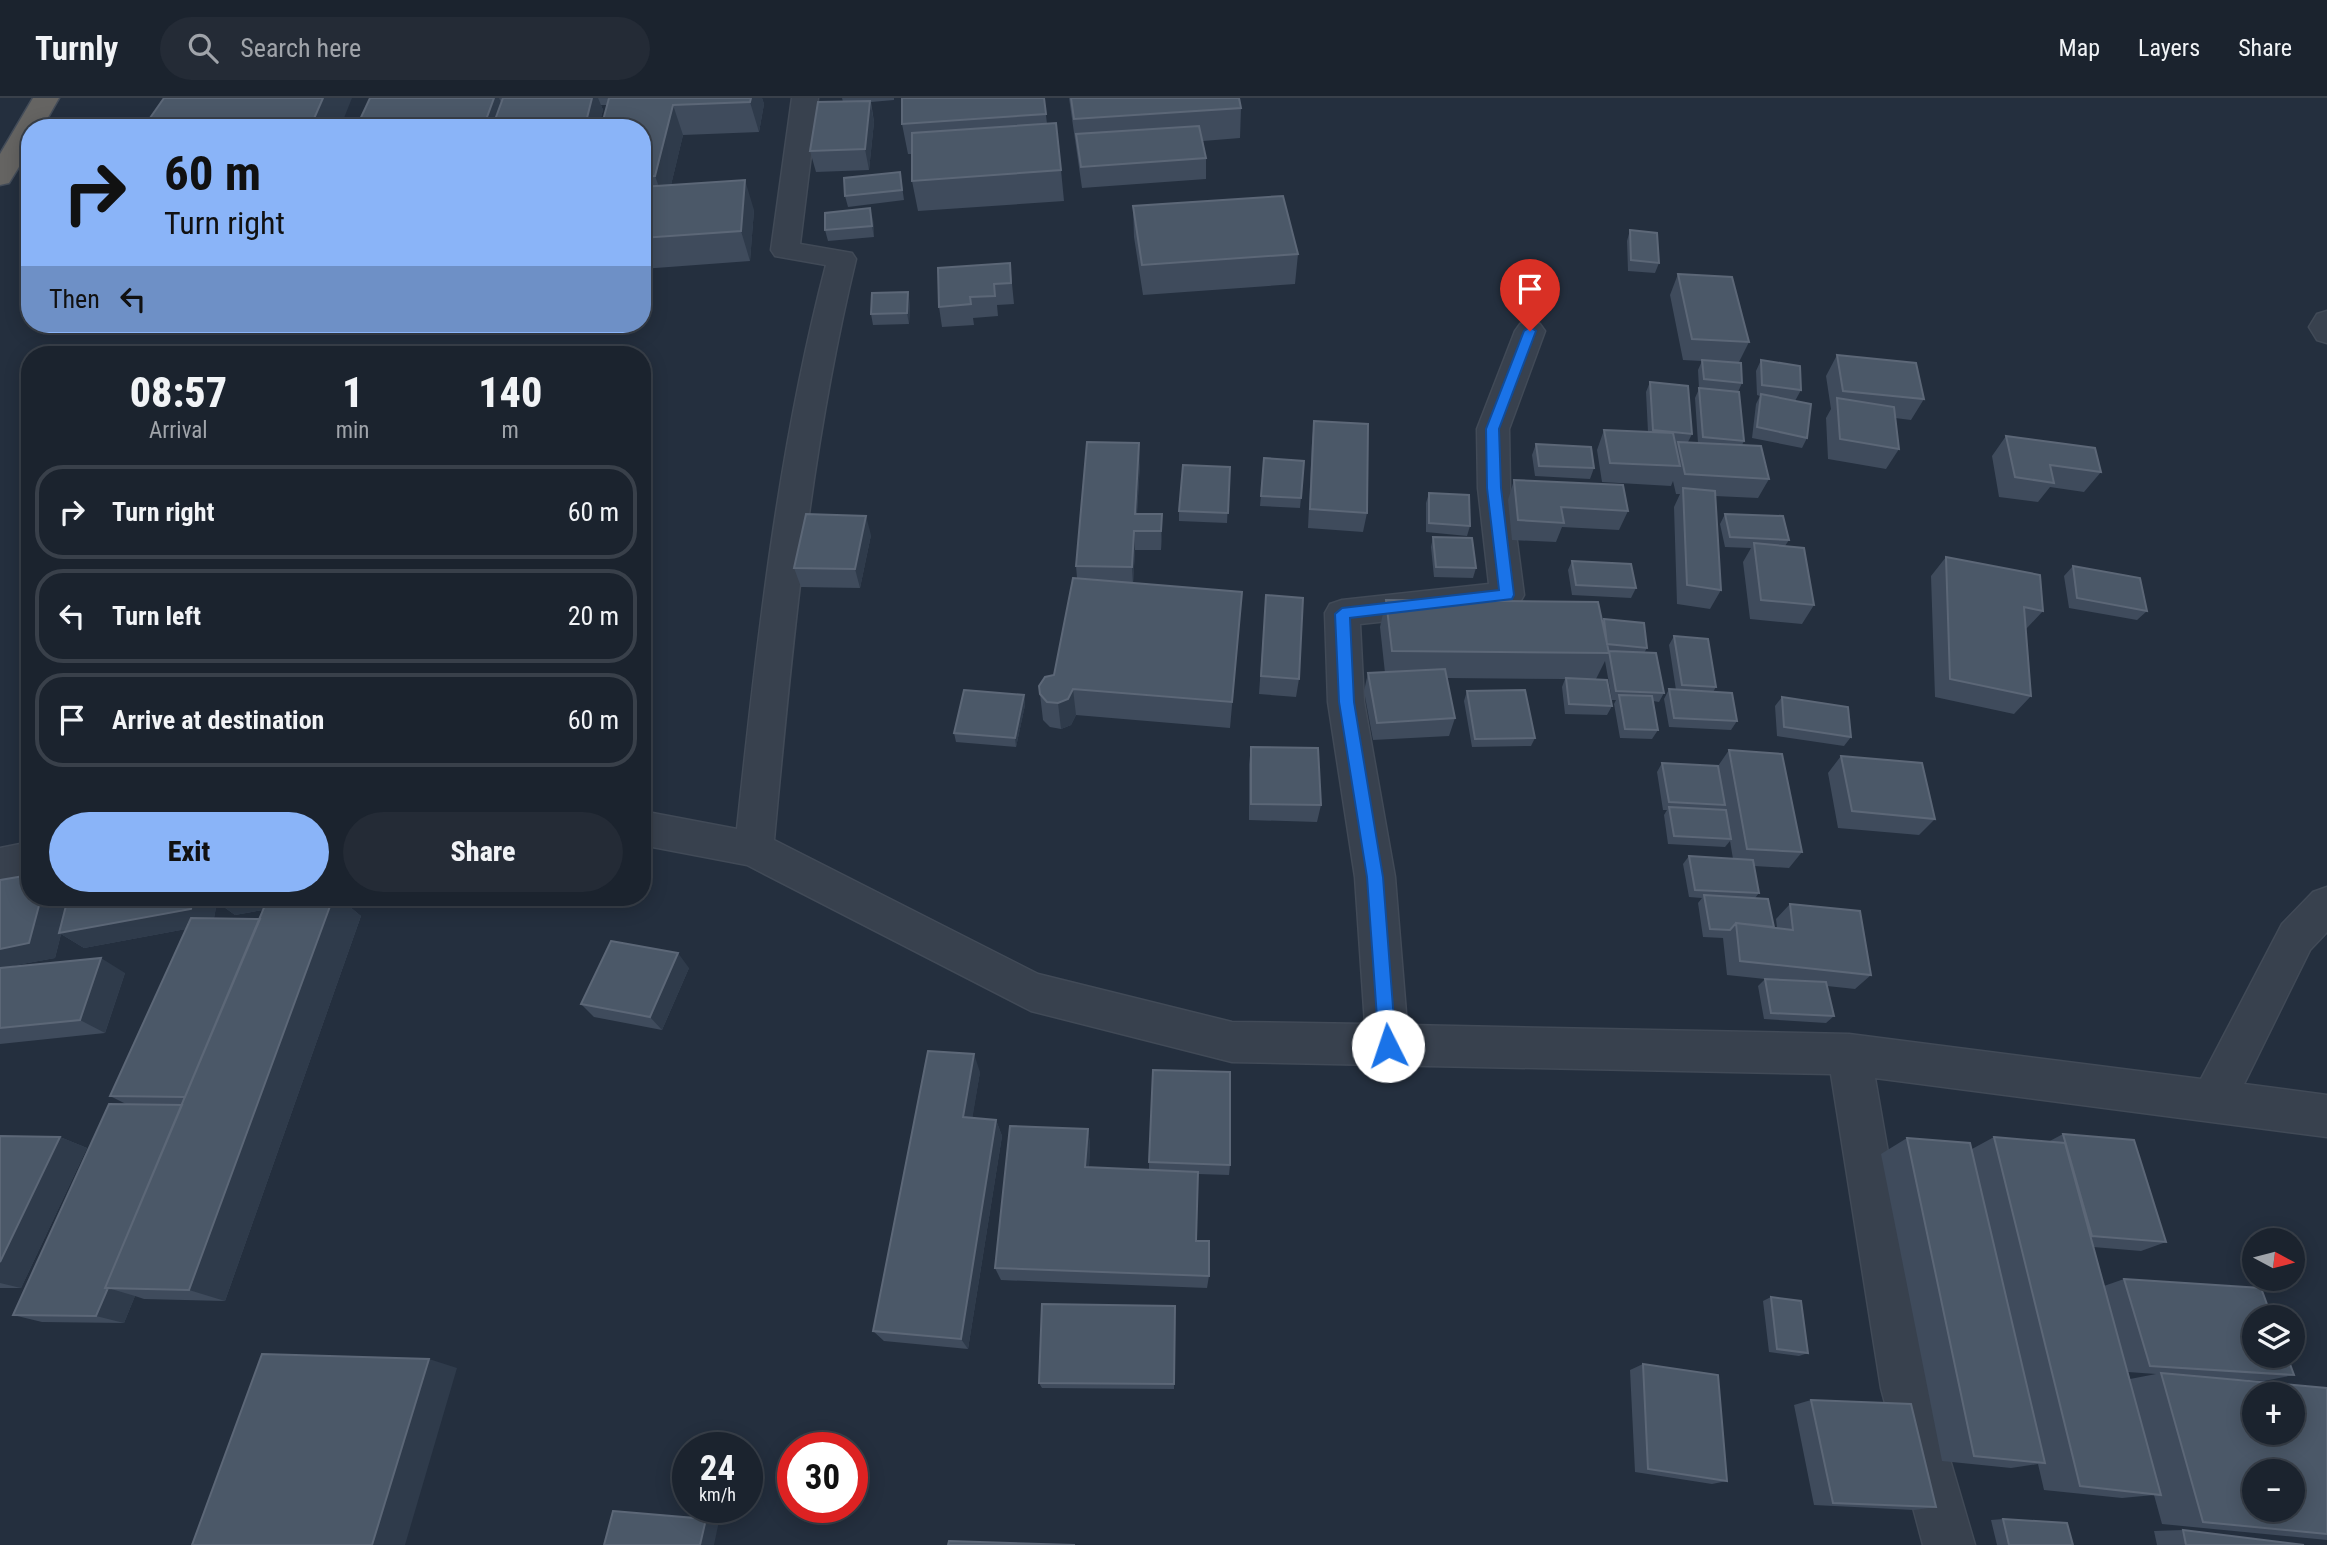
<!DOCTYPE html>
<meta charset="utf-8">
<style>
:root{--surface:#1b232e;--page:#242b36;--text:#f1f3f6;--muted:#a0a4aa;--line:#39404a;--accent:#8ab4f8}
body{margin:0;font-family:"Roboto Condensed",sans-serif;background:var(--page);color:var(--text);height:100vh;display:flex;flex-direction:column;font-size:26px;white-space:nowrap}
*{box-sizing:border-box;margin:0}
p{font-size:23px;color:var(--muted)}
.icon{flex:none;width:38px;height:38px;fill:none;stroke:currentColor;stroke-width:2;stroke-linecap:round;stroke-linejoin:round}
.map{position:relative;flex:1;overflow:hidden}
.drawer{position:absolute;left:21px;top:248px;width:630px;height:560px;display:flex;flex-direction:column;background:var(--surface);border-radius:28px;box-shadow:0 4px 18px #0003,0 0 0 2px var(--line)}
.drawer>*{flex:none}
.top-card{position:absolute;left:21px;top:21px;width:630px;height:214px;border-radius:28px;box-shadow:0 4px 18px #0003,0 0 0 2px var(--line);background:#8ab4f8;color:#111;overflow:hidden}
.needle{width:46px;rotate:97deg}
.buttons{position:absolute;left:2242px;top:1130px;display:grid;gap:14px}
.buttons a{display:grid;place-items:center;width:63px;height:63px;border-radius:50%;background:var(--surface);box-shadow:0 4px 18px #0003,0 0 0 2px var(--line);font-size:35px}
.speed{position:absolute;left:672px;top:1334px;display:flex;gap:14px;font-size:35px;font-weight:700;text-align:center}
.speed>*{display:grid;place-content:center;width:91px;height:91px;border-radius:50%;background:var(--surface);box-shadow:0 4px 18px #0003,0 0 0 2px var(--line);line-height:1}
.speed small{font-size:18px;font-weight:400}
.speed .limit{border:10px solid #d22;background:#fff;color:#111}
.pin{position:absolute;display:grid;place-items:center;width:60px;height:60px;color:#fff;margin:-72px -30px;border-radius:50% 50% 50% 0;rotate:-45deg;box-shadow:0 0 7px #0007}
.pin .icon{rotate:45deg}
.me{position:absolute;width:77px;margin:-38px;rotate:356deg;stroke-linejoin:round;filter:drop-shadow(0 0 5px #0008)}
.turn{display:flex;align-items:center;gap:24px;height:147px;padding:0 28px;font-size:32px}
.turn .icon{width:91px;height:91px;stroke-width:2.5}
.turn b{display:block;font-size:49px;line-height:60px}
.then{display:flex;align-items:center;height:66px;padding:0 28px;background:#0003;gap:14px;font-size:26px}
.eta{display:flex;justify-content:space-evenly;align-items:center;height:119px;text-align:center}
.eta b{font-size:42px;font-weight:800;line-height:49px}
.cta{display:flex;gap:14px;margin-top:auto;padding:14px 28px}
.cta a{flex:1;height:80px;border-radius:42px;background:var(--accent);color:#111;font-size:28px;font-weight:800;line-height:80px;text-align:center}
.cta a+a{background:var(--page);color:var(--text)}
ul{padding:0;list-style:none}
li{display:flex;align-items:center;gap:21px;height:94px;margin:0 14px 10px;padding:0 14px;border:4px solid var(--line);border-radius:28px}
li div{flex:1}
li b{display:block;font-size:26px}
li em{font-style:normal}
header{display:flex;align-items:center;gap:42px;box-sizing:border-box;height:98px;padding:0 35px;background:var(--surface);border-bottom:2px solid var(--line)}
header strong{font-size:33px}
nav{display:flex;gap:38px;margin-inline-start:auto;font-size:24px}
.search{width:490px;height:63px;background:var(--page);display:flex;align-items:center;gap:18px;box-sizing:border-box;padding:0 24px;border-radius:38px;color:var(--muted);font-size:26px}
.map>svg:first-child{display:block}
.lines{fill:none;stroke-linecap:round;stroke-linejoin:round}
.minor-casing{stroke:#414a57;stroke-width:3}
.trunk-casing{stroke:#434c59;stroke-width:3}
.minor{fill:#38414e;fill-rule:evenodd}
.trunk{fill:#656462;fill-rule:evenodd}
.wall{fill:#3f4b5c;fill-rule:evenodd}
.shaded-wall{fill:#2f3b4b}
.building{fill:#4b5868;stroke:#5c6777;stroke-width:2;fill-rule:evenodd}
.route{fill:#1a73e8;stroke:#114b97;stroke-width:2}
</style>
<header>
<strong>Turnly</strong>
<div class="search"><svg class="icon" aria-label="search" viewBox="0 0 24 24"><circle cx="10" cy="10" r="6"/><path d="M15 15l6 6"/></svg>Search here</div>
<nav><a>Map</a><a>Layers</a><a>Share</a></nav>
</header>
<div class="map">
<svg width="2327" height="1447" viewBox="0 0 2327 1447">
<rect width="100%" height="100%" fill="#242f3e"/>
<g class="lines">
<g class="minor-casing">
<path id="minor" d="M792,0H818L800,146L852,155L856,161C810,351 792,548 774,742L1038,876L1232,924L1365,926L1355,779L1328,604L1325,515L1330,506L1342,502L1489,486L1478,390L1477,331L1515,233L1520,226L1530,223L1540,226L1545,233L1509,331L1510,390L1524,497L1519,506L1507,510L1360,526L1364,604L1395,779L1407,927L1849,936L2201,981L2282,826L2313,794L2327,789V834L2310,852L2244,986L2327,997V1039L1875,980L1929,1290L1975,1447H1923L1881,1290L1831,976L1232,964L1031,913L747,767L642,747V713L737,731C757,543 778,351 826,167L775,158L771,152Z
M2327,213V245L2317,242L2309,229L2317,216Z
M30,744V778L0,784V750Z"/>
</g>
<g class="trunk-casing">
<path id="trunk" d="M33,0H59L42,30H30V51L9,85L0,87V56Z"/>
</g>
<use href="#minor" class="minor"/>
<use href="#trunk" class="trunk"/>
</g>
<path class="wall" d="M370,0H762L764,6L759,34L683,37L671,87L754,112L750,163L642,171V30L607,7H601L603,12L598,30H356Z
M842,0H894V2L871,4L874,24L869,72L816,74L810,53L843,4Z
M1044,0L1047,26L1061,72L1064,103L918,113L912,83V56H908L902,26Z
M1069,0H1239L1241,10L1240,40L1203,43L1206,60V81L1082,90Z
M900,74L904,102L848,109L845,98Z
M1133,108L1298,156L1295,186L1143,197L1134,139Z
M873,121L874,139L828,143L825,132Z
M1630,132L1659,165L1655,175L1628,173L1627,143Z
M1010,165L1014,206L997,207L998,218L973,220L974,227L942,229L939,209Z
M1678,176L1749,244L1739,264H1721L1742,285L1738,294L1744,343L1742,347L1769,381L1758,400L1715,398L1721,492L1710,511L1677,506L1674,409L1680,396H1676L1673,383L1671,388L1602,384L1597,352L1604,332L1648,334L1646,294L1650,284L1692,336L1688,344L1698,345L1695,300L1699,291L1698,272L1702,263L1683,262L1670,197Z
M910,205L909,226L873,227L871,216Z
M1837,257L1924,301L1911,322L1895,320L1899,351L1886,371L1828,361L1826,320L1831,311L1826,278Z
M1761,262L1801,292L1795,303L1807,340L1802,350L1752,340L1756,306L1760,298L1757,297L1756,273Z
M1314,323L1367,415L1363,434L1308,430L1312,343Z
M2006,338L2101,374L2084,394L2050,389L2038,404L1999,399L1992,358Z
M1536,346L1594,370L1590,381L1535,378L1532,357Z
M1264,360L1301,400L1300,410L1260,408Z
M1140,365L1137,416H1162V436L1161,452H1135L1133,485L1242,494L1230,630L1076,617L1071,627L1061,631L1050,629L1043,622L1040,596L1054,577L1077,480L1076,468Z
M1230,369L1227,425L1179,423V413Z
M1514,382L1628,413L1619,432L1562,429L1556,444L1512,442L1508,402Z
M1429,395L1470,428L1467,438L1426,434V405Z
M1725,416L1789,442L1785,448L1814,507L1802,526L1750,521L1743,464L1751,450L1725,449L1720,426Z
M871,437L860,490L801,489L794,470Z
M1433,439L1476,470L1473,480L1434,479L1431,449Z
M1946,459L2043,513L2026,531L2031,598L2014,616L1935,599L1931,478Z
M1572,463L1636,490L1631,500L1572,497L1568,472Z
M2073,468L2147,513L2137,522L2069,510L2064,478Z
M1266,497L1299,581L1296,599L1259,596Z
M1386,502L1602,525L1604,521L1647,550L1644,555L1664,595L1659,604L1653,603L1658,632L1652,641L1620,640L1614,606L1616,602H1612L1605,563L1596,581L1612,608L1607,617L1565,616L1562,589L1565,581L1447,580L1455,620L1449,638L1373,642L1364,593L1368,575H1385L1380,529Z
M1674,538L1716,589L1713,594L1737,623L1731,632L1669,629L1664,601L1669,591L1676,592L1669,547Z
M1467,593L1535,640L1531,648L1472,649L1464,603Z
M1024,597L1025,607L1016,649L956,644L954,635Z
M1782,599L1851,639L1844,648L1777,638L1775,608Z
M1251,649L1321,707L1317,724L1249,722V666Z
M1729,652L1802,754L1789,770L1754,768L1759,795L1755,800L1774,829L1777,830L1776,821L1790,806L1871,877L1855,891L1827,888L1834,918L1826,925L1764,921L1758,888L1765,881L1727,877L1723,840L1703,839L1698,805L1702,800L1689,799L1683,766L1689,758L1733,761L1730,743L1725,749L1668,746L1664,717L1667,712H1663L1657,674L1662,665L1718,668Z
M1841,658L1935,721L1919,737L1838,730L1828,675Z
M0,782L30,800H339L361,818L225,1203L144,1201L135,1198L124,1225L42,1224L13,1217L126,1006L110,998L186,831L84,850L61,836L55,860L0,870ZM217,804L235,817L263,812L260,821L214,820Z
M689,870L662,932L594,919L581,906Z
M0,871L125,875L105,935L0,946Z
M980,974L972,1020L996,1022L1002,1038L968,1251L884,1243L873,1233Z
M1088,1031L1090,1047L1089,1069L1149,1072V1064L1230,1067L1229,1077L1198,1076L1196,1143L1209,1178L1207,1190L1001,1182L995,1170Z
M2063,1036L2166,1144L2141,1153L2093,1149L2104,1188L2124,1181L2294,1277L2264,1283L2218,1280L2327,1290V1442L2162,1426L2154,1397L2122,1400L2044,1392L2038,1366L2011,1370L1942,1363L1881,1056L1907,1040L1972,1051L1994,1039L2048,1044ZM2128,1274L2156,1276L2130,1281Z
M0,1038L60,1039L87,1050L21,1190H0Z
M1771,1199L1808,1255L1799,1258L1769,1254L1763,1203Z
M1175,1208L1174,1291L1042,1290L1039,1285Z
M1643,1266L1727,1383L1712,1386L1635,1374L1630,1272Z
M1811,1302L1936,1409L1914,1412L1814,1407L1794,1307Z
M2003,1421L2073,1447H1997L1991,1422Z
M2183,1432L2304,1447H2157L2154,1433Z"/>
<path class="shaded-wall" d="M323,0H352L340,30H310Z
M494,0H499L506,15L500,30H483Z
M592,0H598L603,12L598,30H586L585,28Z
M751,0H762L764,6L759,34L750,4Z
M870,3L874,24L869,72L865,51Z
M673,7L683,37L666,108L655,78Z
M745,82L754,112L750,163L741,133Z
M870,110L873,121L874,139L872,128Z
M908,194L910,205L909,226L907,215Z
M1139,345L1140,365L1135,436V416Z
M1162,416V436L1161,452V433Z
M866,418L871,437L860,490L855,471Z
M1134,433L1135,452L1133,488L1132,469Z
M1073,591L1076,617L1071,627L1061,631L1058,605Z
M1024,597L1025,607L1016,649L1015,640Z
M41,800H328L235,817L217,804L213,826L84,850L61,836L55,860L0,870V851Z
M333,800H339L361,818L225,1203L189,1192Z
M678,855L689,870L662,932L650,919Z
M101,860L125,875L105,935L80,922Z
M974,956L980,974L970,1035L963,1019Z
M996,1022L1002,1038L968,1251L961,1241Z
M1088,1031L1090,1047L1088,1084L1085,1069Z
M60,1039L87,1050L21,1190L0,1185V1164Z
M108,1190L135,1198L124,1225L96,1218Z
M429,1261L457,1270L405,1447H372Z
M706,1421L719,1423L714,1447H700Z"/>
<path class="building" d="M164,0H323L310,30H143Z
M370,0H494L483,30H356Z
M503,0H592L585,28L535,30H492Z
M609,0H751L750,4L673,7L655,78L642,79V30H601Z
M902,0H1044L1046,16L902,26Z
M1071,0H1239L1241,10L1074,21Z
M870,3L865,51L810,53L818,4Z
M1056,25L1061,72L912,83V35Z
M1199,28L1206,60L1081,69L1076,36Z
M900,74L902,92L845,98L844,80Z
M745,82L741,133L642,140V89Z
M1283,98L1298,156L1142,167L1133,108Z
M870,110L872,128L825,132V115Z
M1630,132L1657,135L1659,165L1631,162Z
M1010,165L1011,185L994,186L995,198L970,199L971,206L939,209L938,170Z
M1678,176L1732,179L1749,244L1692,241Z
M908,194L907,215L871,216L872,195Z
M1837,257L1916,265L1924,301L1843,293Z
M1702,262L1741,265L1742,285L1704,281Z
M1761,262L1800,268L1801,292L1762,287Z
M1650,284L1688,288L1692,336L1653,332Z
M1699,290L1739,294L1744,343L1703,339Z
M1761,296L1811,306L1807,340L1757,329Z
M1837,300L1894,309L1899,351L1840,341Z
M1314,323L1368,326L1367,415L1310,411Z
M1604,332L1673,335L1680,368L1610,365Z
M2006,338L2095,350L2101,374L2050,367L2054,385L2015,379Z
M1087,344L1139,345L1135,416H1162L1161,433H1134L1132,469L1076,468Z
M1678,344L1761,348L1769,381L1685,376Z
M1536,346L1591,349L1594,370L1539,368Z
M1264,360L1304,363L1301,400L1261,398Z
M1183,367L1230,369L1228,415L1179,413Z
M1514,382L1623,387L1628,413L1561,409L1564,425L1518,422Z
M1683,390L1715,393L1721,492L1687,487Z
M1429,395L1469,397L1470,428L1429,425Z
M806,416L866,418L855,471L794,470Z
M1725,416L1783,418L1789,442L1730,439Z
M1433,439L1472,440L1476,470L1436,469Z
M1754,445L1804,450L1814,507L1761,502Z
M1946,459L2040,477L2043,513L2024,509L2031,598L1950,581Z
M1572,463L1631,466L1636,490L1576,487Z
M2073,468L2140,480L2147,513L2077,500Z
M1073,480L1242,494L1232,604L1073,591L1068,601L1058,605L1047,604L1040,596L1039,588L1045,579L1054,577Z
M1266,497L1303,500L1299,581L1261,578Z
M1386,502L1598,504L1609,555L1392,553Z
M1604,521L1644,525L1647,550L1607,546Z
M1674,538L1708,541L1716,589L1682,587Z
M1609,553L1656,555L1664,595L1616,593Z
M1445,571L1455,620L1377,625L1368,575Z
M1566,580L1607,582L1612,608L1569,606Z
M1669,591L1732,595L1737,623L1674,620Z
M964,592L1024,597L1015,640L954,635Z
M1525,592L1535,640L1475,641L1467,593Z
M1619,597L1652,598L1658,632L1625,631Z
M1782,599L1848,609L1851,639L1784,629Z
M1251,649L1318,650L1321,707L1251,706Z
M1729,652L1782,656L1802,754L1747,751Z
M1841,658L1922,665L1935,721L1852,713Z
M1662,665L1718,668L1725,707L1669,704Z
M1669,709L1726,712L1731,741L1674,738Z
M1689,758L1753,762L1759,795L1695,792Z
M30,777V800H41L29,845L0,851V782Z
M1704,797L1768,801L1774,829L1736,825L1730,832L1710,831Z
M68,800H193L191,811L59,835Z
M214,800H227L214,802Z
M268,800H333L189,1192L105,1190Z
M1790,806L1860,813L1871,877L1740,863L1736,825L1793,832Z
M191,820L260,821L185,999L110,998Z
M611,843L678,855L650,919L581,906Z
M101,860L80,922L0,930V870Z
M1765,881L1826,884L1834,918L1771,915Z
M928,953L974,956L963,1019L996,1022L961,1241L873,1233Z
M1153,972L1230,974V1067L1149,1064Z
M109,1006L182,1007L105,1190H108L96,1218L13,1217Z
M1010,1028L1088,1031L1085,1069L1198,1074L1196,1143H1209V1178L995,1170Z
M2063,1036L2134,1042L2166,1144L2092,1138Z
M0,1038L60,1039L0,1164Z
M1994,1039L2065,1045L2161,1397L2080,1388Z
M1907,1040L1970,1045L2045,1365L1974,1358Z
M2124,1181L2261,1190L2272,1220H2254V1258H2287L2294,1277L2150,1268Z
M1771,1199L1801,1203L1808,1255L1777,1251Z
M1042,1206L1175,1208L1174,1286L1039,1285Z
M262,1256L429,1261L372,1447H192Z
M1643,1266L1718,1277L1727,1383L1648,1371Z
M2161,1275L2327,1290V1436L2203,1424ZM2254,1297H2292V1335H2254ZM2254,1374H2292V1412H2254Z
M1811,1302L1911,1306L1936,1409L1833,1405Z
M613,1413L706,1421L700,1447H604Z
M2003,1421L2067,1425L2073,1447H2009Z
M2183,1432L2304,1447H2186Z
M949,1443L1075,1447H948Z"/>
<path class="route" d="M1530,229L1536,233L1499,331L1501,390L1514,497L1512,501L1350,520L1354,604L1383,779L1396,948L1394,954L1388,957L1381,954L1379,948L1367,779L1339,604L1335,516L1342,510L1499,492L1487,390L1486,331L1524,233Z"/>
</svg>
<div class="buttons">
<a><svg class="needle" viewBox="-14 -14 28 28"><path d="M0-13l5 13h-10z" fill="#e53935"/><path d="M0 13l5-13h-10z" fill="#a0a4aa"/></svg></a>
<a><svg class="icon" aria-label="layers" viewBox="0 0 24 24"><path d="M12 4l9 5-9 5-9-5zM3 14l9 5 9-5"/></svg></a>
<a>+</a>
<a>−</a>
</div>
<div class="speed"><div>24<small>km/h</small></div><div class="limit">30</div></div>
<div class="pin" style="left:1530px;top:233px;background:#d93025"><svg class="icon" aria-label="arrive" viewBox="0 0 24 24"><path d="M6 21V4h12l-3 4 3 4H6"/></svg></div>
<svg class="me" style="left:1388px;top:948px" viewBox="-20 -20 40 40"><circle r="19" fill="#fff"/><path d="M0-13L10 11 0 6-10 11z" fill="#1a73e8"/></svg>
<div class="top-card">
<div class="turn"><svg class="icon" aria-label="right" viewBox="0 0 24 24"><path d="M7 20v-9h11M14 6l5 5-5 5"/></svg><div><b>60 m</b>Turn right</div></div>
<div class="then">Then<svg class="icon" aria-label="left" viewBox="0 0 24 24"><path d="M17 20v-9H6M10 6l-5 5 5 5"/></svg></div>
</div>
<section class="drawer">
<div class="eta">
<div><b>08:57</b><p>Arrival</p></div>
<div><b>1</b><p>min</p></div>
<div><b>140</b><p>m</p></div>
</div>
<ul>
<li><svg class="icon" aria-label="right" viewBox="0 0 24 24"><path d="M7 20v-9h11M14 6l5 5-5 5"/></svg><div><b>Turn right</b></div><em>60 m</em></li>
<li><svg class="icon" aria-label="left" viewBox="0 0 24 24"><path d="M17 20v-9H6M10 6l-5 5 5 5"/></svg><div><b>Turn left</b></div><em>20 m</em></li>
<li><svg class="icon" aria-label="arrive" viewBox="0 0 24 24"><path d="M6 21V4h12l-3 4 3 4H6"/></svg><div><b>Arrive at destination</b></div><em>60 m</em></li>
</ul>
<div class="cta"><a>Exit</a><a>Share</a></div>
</section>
</div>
